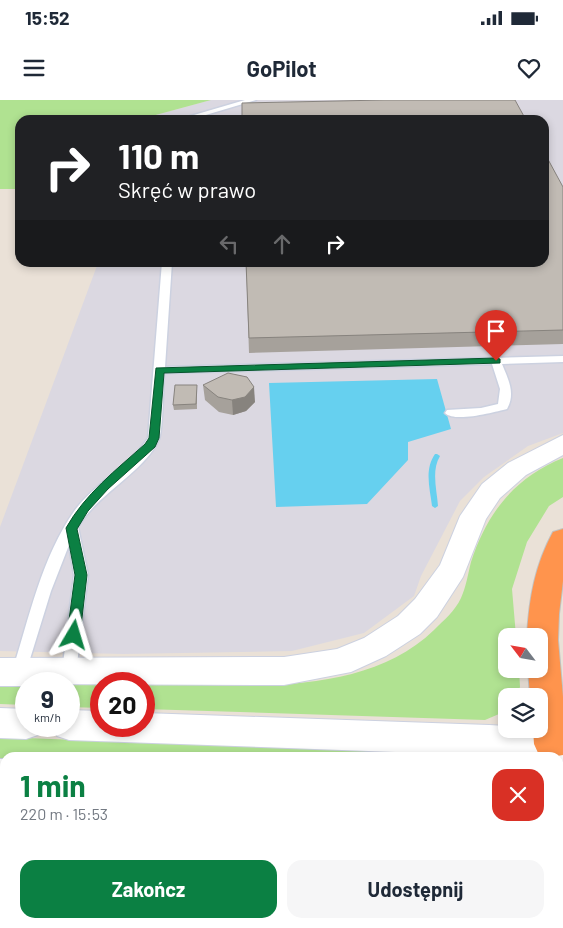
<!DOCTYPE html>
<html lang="pl">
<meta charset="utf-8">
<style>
:root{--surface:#fff;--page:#f6f6f7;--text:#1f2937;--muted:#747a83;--accent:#0b8043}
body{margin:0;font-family:Barlow,sans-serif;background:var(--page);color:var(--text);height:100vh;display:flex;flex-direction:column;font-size:19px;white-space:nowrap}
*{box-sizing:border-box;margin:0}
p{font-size:16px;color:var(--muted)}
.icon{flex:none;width:28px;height:28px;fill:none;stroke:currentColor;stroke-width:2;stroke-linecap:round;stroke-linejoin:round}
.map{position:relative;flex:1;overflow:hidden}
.side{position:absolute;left:0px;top:652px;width:564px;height:176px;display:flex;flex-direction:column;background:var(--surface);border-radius:15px 15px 0 0;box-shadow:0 2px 8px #0003}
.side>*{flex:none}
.guide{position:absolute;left:15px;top:15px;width:534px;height:152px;border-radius:15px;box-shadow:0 2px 8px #0003;background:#202124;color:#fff;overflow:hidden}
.needle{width:32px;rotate:301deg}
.buttons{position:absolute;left:498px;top:528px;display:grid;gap:10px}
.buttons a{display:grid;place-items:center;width:50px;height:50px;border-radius:10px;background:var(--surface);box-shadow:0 2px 8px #0003;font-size:25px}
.speed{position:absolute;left:15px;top:572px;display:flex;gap:10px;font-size:25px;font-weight:700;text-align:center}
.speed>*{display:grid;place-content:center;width:65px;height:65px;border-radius:50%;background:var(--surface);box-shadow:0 2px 8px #0003;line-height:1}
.speed small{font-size:12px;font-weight:400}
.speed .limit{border:8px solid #d22;background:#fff;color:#111}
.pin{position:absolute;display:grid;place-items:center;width:42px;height:42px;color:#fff;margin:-51px -21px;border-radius:50% 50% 50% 0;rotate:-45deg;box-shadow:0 0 5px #0007}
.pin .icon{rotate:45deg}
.me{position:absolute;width:55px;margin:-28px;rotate:7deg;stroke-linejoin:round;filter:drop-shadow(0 0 4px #0008)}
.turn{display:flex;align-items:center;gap:18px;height:105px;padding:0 20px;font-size:22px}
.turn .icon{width:65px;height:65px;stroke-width:2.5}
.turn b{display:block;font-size:35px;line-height:42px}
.lanes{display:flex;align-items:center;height:48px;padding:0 20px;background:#0003;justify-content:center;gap:25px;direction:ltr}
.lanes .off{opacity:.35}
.round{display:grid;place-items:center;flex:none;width:52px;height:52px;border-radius:15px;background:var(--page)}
.overview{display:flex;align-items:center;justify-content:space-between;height:85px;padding:0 20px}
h1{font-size:30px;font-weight:700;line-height:38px;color:var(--accent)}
.button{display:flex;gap:10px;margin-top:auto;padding:10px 20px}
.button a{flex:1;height:58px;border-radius:15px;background:var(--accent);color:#fff;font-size:20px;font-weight:700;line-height:58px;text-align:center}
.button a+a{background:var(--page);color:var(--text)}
.status{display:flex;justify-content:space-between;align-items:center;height:35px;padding:0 25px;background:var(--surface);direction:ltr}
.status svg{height:14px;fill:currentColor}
header{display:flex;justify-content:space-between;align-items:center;height:65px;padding:0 20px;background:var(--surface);font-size:22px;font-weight:700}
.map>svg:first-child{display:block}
.industrial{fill:#dbd8e1}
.green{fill:#b0e291}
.water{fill:#66d0ef}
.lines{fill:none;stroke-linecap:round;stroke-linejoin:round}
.stream{fill:#66d0ef;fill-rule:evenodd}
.lane-casing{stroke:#ccd1e0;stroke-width:3}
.secondary-casing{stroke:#ccd1e0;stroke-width:2}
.highway-casing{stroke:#c2c2c2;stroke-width:2}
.path{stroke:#c2c2c2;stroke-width:4;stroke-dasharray:5 3;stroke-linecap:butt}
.lane{fill:#fff;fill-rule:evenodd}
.secondary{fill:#fff;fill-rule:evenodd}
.highway{fill:#ff944d;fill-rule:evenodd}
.wall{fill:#a6a19b}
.shaded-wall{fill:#87837e}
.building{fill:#c1bbb4;stroke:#87837e}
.route{fill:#0b8043;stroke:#07532c}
</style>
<div class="status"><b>15:52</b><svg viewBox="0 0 49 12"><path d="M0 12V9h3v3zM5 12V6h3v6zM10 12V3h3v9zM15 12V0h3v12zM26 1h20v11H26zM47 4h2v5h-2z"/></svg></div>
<header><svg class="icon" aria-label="menu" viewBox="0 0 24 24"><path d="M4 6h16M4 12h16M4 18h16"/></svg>GoPilot<svg class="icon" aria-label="heart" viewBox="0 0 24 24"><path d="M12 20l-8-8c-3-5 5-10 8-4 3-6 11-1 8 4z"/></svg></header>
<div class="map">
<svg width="563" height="828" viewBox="0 0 563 828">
<rect width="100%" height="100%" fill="#eae1d7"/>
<path class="industrial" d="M211,0H563V333L528,346L484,377L460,401L421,476L414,496L364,533L292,551L123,554L0,551V427L98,163L544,162V20H150L152,16Z"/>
<path class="green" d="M0,0H211L152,16L150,20H20V89H0Z
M563,358V397L549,406L527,442L512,489L516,536H506V569H519L520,587L516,596H506V611L485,620L144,609V584C236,584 362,600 434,530C444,520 455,511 461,498C466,487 468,474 471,462C487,413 514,378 563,358Z
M0,583L101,584V608L69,607V584H26V605L0,604Z
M0,637L516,657L5,658V660H0Z
M0,714L5,715V820L0,821Z
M559,758L563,765V828H221V824H559Z"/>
<path class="water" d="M437,279L451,329L408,342V360L367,404L276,407L269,283Z"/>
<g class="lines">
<path class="stream" d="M435,354H437L440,356C431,371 437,390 438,406L435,408L432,406C430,389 424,370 435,354Z
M458,824H468V828H458Z"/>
<g class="lane-casing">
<path id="lane" d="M245,0H256L189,20H177Z
M162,162H172L165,267L563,256V262L502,264C508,279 516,293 507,309C494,312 455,323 445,313L447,310L481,308L498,304L500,289L492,264L164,273C163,287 163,329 159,339C146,371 98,393 78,427L88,475L76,572L74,576L69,578L64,576L62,572L74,475L69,445L51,491L26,572L24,576L19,578L14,576L12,572C29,518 42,456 75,410C96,382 129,367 148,338Z"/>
</g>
<g class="secondary-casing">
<path id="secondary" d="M563,335V355L526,375L500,398L486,419L463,477L437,517L420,534L386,556L351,572L284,585L26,584V586H0V558L284,557L337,549L364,538L398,516L415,499L440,465L460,416L482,384L508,363Z
M0,608L26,609V626H42L38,635L26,639L0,638Z
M69,610L101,611V626H144V613L489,625L506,626V629H563V661L559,660V658L69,640L57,636L53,626H69Z
M0,659H5V691H0Z
M559,680H563V714H559Z"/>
</g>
<g class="highway-casing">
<path id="highway" d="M563,429V481L559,514L558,540L563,597V655L545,658L539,655L534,644L533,629H539V596H530L528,569H539V536H527C529,499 535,465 553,432Z"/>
</g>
<path class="path" d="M559,744L563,749"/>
<use href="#lane" class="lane"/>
<use href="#secondary" class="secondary"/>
<use href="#highway" class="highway"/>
</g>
<path class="wall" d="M563,87V244L249,253L246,162Z
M203,285L255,302L246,311L233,315L219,312L205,300Z
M197,290V309L174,310L173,305Z"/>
<path class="shaded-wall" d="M254,287L255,302L246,311L233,315L232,300Z"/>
<path class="building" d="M384,0H515L526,20H242V3Z
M544,52L563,87V230L249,238L246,162H544Z
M228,273L247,277L254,287L245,297L232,300L218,297L203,285Z
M175,285H197L196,304L173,305Z"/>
<path class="route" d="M496,258L500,259V263L164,273L159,338L155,347L108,389L88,411L77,429L87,475L80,535L78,538H69L67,535L75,475L66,428C85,394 116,370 145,344L149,338L156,268Z"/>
</svg>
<div class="buttons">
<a><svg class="needle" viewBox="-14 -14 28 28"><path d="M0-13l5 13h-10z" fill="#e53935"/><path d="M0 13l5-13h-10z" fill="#747a83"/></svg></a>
<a><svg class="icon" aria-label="layers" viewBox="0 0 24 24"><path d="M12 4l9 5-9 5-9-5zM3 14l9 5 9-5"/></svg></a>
</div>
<div class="speed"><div>9<small>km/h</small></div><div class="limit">20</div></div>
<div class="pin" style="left:496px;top:261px;background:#d93025"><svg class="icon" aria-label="arrive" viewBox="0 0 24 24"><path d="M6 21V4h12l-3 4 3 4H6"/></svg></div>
<svg class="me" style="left:74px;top:535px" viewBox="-20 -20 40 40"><path d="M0-17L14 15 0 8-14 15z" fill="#0b8043" stroke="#fff" stroke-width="4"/></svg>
<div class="guide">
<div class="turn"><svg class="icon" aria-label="right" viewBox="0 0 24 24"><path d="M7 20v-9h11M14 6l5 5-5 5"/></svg><div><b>110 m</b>Skręć w prawo</div></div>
<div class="lanes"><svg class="icon off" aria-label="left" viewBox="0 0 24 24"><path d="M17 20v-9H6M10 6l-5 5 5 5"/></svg><svg class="icon off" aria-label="ahead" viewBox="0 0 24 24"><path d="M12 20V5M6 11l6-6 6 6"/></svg><svg class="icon" aria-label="right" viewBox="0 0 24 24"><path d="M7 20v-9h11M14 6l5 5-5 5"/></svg></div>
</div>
<section class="side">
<div class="overview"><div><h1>1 min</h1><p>220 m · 15:53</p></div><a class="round" style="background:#d93025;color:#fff"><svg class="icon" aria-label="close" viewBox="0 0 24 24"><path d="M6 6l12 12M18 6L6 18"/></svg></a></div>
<div class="button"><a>Zakończ</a><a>Udostępnij</a></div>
</section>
</div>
